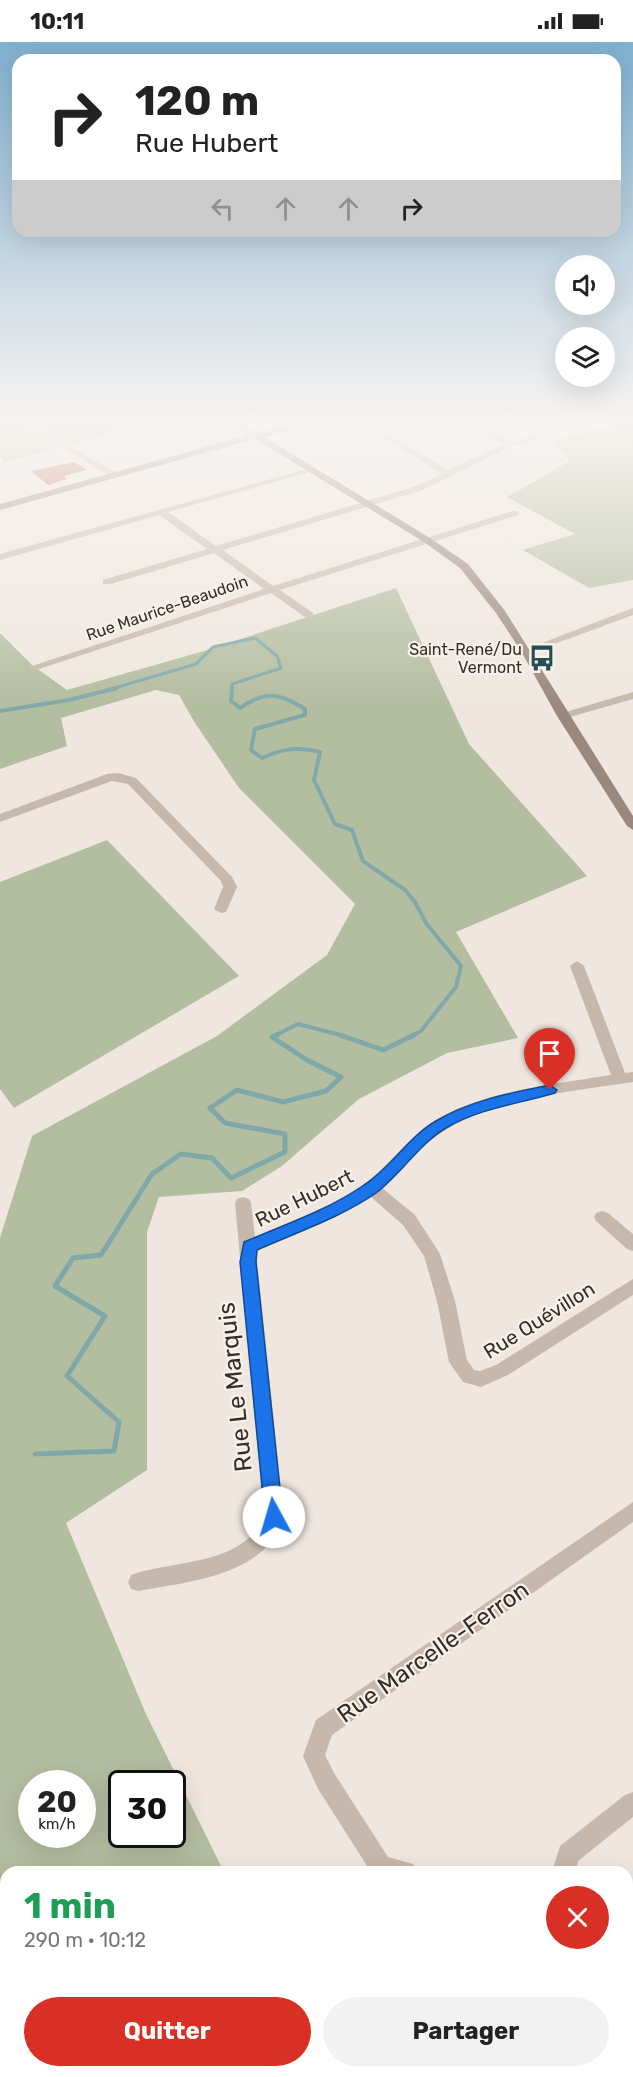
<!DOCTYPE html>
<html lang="fr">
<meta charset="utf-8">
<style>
:root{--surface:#fff;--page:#f2f2f2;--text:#222;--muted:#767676;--accent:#d93025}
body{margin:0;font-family:Rubik,sans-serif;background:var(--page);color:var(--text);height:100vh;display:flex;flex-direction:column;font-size:22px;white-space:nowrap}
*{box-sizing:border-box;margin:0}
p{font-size:20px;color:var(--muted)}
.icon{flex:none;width:33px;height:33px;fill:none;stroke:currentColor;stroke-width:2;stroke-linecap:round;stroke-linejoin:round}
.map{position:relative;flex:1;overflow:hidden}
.side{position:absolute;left:0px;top:1824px;width:633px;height:212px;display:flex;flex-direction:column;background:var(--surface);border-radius:18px 18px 0 0;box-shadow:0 6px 24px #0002}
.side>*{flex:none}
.banner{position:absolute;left:12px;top:12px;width:609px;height:183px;border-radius:18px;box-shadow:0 6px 24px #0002;background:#fff;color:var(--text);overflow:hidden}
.fabs{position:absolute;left:555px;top:213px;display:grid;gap:12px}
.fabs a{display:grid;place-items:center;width:60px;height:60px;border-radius:50%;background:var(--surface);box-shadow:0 6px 24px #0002;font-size:30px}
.speed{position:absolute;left:18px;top:1728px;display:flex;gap:12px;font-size:30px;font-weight:700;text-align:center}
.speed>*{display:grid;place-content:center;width:78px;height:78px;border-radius:50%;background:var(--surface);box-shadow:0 6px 24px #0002;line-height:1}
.speed small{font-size:15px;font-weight:400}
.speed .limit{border:3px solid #111;border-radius:9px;background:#fff;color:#111}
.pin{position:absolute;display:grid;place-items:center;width:51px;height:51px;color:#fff;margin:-62px -26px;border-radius:50% 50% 50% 0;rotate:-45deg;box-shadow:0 0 6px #0007}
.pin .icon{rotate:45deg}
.me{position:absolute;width:66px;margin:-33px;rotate:354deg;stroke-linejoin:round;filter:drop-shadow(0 0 4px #0008)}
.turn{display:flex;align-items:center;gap:21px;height:126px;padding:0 24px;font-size:27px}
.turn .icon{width:78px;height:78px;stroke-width:2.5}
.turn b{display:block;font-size:42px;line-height:51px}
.lanes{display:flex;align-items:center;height:57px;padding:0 24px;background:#0003;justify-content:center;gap:30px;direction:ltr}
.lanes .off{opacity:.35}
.round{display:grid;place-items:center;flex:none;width:63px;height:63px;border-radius:32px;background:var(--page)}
.summary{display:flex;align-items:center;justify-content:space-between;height:102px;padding:0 24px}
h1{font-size:36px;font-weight:700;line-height:45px;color:#1e9e55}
.primary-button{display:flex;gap:12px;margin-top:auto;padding:12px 24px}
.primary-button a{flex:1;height:69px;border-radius:36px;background:var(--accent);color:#fff;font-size:24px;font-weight:700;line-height:69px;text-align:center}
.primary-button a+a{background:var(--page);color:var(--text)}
.status{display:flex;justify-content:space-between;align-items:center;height:42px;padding:0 30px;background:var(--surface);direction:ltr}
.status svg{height:16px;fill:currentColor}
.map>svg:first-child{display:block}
.green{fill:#b3bda0;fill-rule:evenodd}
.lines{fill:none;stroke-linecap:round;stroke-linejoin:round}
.stream-far2{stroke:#81a8a9;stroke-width:3}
.stream-far1{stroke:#81a8a9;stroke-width:4}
.stream{stroke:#81a8a9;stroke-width:5}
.building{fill:#b76c55}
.street{fill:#c6b8ac;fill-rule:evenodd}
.secondary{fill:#9a877d;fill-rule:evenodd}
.route{fill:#1a73e8;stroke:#114b97;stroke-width:1.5}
.labels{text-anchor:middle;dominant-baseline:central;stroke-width:4.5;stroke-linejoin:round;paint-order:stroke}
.far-street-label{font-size:16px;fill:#352d2a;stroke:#f8f1ea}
.far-poi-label{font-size:16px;fill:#352d2a;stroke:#f8f1ea;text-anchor:end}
.street-label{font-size:20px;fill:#352d2a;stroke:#f8f1ea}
.near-street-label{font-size:24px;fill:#352d2a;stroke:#f8f1ea}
</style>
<div class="status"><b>10:11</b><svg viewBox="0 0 49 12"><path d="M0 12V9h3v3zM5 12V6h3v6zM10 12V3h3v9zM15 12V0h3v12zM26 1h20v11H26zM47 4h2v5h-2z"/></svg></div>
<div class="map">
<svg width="633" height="2035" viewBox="0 0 633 2035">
<rect width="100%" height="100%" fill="#efe7df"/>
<path class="green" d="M0,381H178L156,387L146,381L4,420L0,415Z
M617,381H633V538L589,546L523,508L575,492L507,455L570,419L555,399Z
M396,546L469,702L587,834L456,890L518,996L447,1011L359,1057L282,1124L242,1149L159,1155L147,1190V1428L66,1481L146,1672L224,1830H6V2030H466L477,2035H0V1196L32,1094L217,994L327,913L355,862L239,746L195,681L179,653L156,648L61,676L67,704L0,727V591L32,623L67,648L204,609ZM32,1742H82V1792H32ZM122,1742H172V1792H122Z
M107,798L239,934L14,1066L0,1047V840Z"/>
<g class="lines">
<path class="stream-far2" d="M111,647L196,622L213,605L255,596L277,614L281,626L232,642V647"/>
<path class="stream-far1" d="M232,646L231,659L240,666C266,648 279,651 305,667V673L255,687L251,708L262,716C282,707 298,704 320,710L314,738L335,782L352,788L363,819L405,848L415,860L426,881L461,924L456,945L421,989L411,994
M0,669L69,658L117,646
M274,994L298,982L344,994"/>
<path class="stream" d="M340,993L383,1008L414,993
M35,1412L114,1409L119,1380L67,1334L105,1274L55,1244L73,1216L101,1213L152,1132L181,1112L212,1116L231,1136L285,1110V1092L225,1081L210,1066L237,1048L283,1060L326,1049L341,1035L307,1018L272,995L277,993"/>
</g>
<path class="building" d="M74,420L87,428L64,434L67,437L48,443L31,429Z"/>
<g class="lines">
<path class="street" d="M20,381H30L118,432L110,434Z
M394,381H406L384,390L449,428L503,402L465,381H475L511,400L540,390L544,393L506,407L423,448L223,508L273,544L512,469H518V473L280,548L313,571V575H305L271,551L39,627H31L29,625L264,547L214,511L111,542H103V538L207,507L159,473L0,518V512L314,425V429L168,470L216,504L417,444L442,432L375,390L380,384Z
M633,566V573L530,611L526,612L521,609Z
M633,650V657L563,677L557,674L559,672Z
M118,731L136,736L232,835L237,845L226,870L221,871L214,867L223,845L221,839L128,742L112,739L0,780V772L107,732Z
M577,919L584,924L625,1031L633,1030V1040C571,1050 502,1054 447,1087C422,1101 402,1126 382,1146L415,1173L440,1212L455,1259L467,1318L474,1328L480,1329L496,1323L633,1237V1253L508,1333L481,1345L463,1340L449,1320L437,1259L424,1214L403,1183L371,1155L357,1163L256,1209L284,1475C280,1483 277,1493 271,1500C241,1536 181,1541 138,1549L131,1547L128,1540L131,1533C174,1517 241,1525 264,1475L235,1161L237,1157L243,1155L249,1157L251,1161L255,1195C288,1180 339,1164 366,1141C390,1122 408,1096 434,1079C481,1049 556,1042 611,1033L570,924Z
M602,1169L608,1171L633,1192V1209L627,1207L596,1179L594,1175L596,1171Z
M633,1460V1480L332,1693L325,1713L334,1731L388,1815L413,1822L417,1830H371L318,1747L303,1714L316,1678Z
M633,1750V1775L578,1819L576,1830H552L560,1804L625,1753Z
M627,1880L633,1883V1907L627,1904Z"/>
<path class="secondary" d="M231,381H240L257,391L295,381H307L306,383L264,395L430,496L468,522L505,569L633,774V788L627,784L557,674L521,609L496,571L460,526L424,500L255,397L0,468V462L249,393Z"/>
</g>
<linearGradient id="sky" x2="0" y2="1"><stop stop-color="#7fafcf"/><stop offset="0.57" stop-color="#f8f4f1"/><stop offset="1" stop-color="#f8f4f1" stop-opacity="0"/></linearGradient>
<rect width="633" height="665" fill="url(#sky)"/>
<path class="route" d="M550,1043L557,1048L555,1051C518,1062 480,1066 446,1086C419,1102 401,1132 376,1151C342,1175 295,1191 257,1208L256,1220L283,1475L280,1481L274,1483L268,1481L265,1475L240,1220L244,1200C284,1183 328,1168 364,1143C391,1126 408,1095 436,1079C471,1058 511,1051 550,1043Z"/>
<defs>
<g id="bus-bare" transform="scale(2.07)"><path d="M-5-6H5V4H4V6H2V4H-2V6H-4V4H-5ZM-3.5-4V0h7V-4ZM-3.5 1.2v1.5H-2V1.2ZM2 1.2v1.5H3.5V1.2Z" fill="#244f52" stroke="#f8f1ea" stroke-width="2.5" paint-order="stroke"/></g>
</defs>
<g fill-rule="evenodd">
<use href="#bus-bare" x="542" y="616"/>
</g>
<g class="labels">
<g class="far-street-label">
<text transform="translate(167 566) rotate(-19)">Rue Maurice-Beaudoin</text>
</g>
<g class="far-poi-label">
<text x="522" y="607">Saint-René/Du<tspan x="522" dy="18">Vermont</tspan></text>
</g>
<g class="street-label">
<text transform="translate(304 1156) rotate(-26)">Rue Hubert</text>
<text transform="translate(539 1278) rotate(-32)">Rue Quévillon</text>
</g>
<g class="near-street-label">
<text transform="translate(235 1345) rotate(-96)">Rue Le Marquis</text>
<text transform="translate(433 1610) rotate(-35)">Rue Marcelle-Ferron</text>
</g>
</g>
</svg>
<div class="fabs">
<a><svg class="icon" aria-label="sound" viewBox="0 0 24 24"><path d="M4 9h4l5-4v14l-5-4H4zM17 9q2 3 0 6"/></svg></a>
<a><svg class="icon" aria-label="layers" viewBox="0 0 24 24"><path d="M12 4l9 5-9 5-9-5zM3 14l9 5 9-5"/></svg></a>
</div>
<div class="speed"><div>20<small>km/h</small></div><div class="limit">30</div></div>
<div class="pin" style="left:550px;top:1048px;background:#d93025"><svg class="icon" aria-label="arrive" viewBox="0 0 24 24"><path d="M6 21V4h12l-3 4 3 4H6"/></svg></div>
<svg class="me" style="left:274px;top:1475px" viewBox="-20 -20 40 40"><circle r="19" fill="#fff"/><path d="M0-13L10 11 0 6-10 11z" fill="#1a73e8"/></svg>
<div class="banner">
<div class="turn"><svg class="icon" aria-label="right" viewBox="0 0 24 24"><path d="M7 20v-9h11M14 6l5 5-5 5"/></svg><div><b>120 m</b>Rue Hubert</div></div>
<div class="lanes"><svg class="icon off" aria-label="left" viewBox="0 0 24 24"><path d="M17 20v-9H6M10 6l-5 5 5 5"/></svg><svg class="icon off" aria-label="ahead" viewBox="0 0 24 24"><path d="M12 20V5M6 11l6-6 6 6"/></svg><svg class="icon off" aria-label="ahead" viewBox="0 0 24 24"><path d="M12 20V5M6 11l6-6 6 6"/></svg><svg class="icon" aria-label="right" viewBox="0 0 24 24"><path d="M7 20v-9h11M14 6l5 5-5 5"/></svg></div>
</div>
<section class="side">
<div class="summary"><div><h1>1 min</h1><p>290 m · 10:12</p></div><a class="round" style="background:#d93025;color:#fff"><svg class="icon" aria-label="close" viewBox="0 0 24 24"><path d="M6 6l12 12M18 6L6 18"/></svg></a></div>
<div class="primary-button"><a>Quitter</a><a>Partager</a></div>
</section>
</div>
